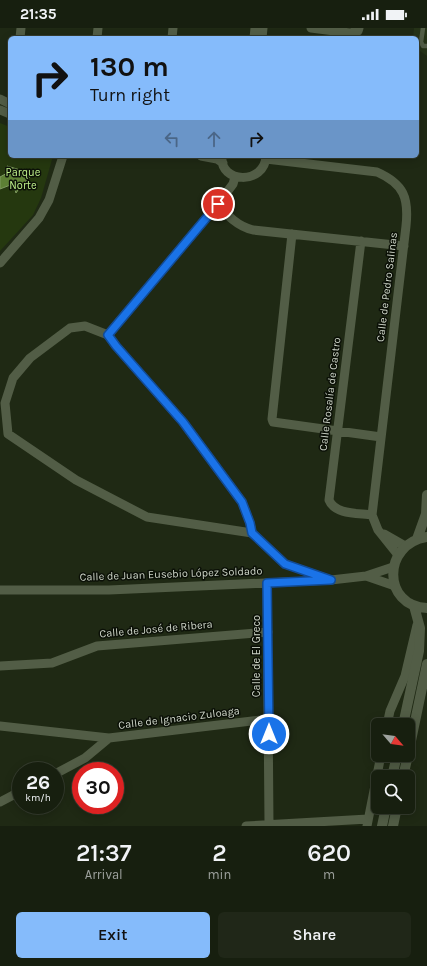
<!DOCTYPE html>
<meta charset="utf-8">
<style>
:root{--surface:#171f0f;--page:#202718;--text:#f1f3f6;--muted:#9ea29e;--line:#363d2f;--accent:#85bbfb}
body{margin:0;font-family:Karla,sans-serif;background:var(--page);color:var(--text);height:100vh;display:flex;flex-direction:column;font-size:15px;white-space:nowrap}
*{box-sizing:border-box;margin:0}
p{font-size:13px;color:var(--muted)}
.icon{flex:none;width:22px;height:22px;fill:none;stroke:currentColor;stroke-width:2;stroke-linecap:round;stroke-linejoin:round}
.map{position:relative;height:798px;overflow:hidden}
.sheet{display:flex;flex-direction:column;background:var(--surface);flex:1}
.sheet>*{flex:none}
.top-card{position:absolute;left:8px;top:8px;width:411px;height:122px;border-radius:6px;box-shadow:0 2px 10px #0003,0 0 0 1px var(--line);background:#85bbfb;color:#111;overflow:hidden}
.needle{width:26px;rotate:118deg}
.buttons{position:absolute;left:371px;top:690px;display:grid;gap:8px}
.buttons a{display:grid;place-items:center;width:44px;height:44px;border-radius:6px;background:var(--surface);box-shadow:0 2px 10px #0003,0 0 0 1px var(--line);font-size:20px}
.speed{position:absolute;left:12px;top:734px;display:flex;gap:8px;font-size:20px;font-weight:700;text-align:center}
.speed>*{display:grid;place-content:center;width:52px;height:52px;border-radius:50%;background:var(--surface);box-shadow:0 2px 10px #0003,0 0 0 1px var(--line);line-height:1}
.speed small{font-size:10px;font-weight:400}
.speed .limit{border:6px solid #d22;background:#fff;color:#111}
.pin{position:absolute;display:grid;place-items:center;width:34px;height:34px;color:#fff;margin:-17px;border:2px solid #fff;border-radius:50%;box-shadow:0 1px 4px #0007}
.me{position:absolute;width:44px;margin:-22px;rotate:0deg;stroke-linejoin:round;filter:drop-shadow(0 0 3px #0008)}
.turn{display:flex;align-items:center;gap:14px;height:84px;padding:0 16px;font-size:18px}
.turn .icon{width:52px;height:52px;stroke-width:2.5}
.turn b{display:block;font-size:28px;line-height:34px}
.lanes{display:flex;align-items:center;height:38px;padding:0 16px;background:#0003;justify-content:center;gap:20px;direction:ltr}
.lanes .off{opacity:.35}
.eta{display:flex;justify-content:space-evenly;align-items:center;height:68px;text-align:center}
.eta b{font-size:24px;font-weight:600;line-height:28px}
.button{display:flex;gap:8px;margin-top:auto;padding:8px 16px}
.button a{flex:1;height:46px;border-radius:6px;background:var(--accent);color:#111;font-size:16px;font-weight:600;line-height:46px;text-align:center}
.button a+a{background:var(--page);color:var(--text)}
.status{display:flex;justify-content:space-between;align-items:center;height:28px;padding:0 20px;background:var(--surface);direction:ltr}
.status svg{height:11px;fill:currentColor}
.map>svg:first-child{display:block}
.built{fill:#253217}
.green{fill:#25380f}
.water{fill:#5d8035;stroke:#7f9a61}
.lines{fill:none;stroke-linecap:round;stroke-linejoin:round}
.lane{stroke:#525d46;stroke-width:4.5}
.street{stroke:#525d46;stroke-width:9}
.secondary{stroke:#525d46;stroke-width:10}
.route-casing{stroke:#114b97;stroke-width:10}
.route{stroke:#1a73e8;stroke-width:7}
.labels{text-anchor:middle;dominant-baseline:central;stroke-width:3;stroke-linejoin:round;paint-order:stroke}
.park-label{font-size:11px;fill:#c0f28c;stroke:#0b1007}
.street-label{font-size:11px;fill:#ced5c8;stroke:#0b1007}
</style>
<div class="status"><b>21:35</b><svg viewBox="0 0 49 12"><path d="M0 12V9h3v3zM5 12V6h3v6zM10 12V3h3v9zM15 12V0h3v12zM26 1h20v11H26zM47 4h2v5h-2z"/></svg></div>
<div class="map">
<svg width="427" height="798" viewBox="0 0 427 798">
<rect width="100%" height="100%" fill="#1f2914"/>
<path class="built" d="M414,0H427V28L417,21V10H413Z"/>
<path class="green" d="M0,95L10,99V128H53L41,170L33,187L0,223Z"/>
<path class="water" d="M7,138L30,145V149L21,158L16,165L13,156L0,161V149L9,144Z"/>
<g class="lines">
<path class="lane" d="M423,0L421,14L423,18H427"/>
<path class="street" d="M311,0L350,5L358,3L359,0
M20,10L21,0
M97,10L98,0
M172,10L173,0
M254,10L255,0
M262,10L263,0
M0,71L10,76
M0,82L10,86
M201,128L217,131L223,135
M222,128C219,156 265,157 266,128
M266,131L377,144C404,156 409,170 406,198L372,487L378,502L398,527
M218,176C228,188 237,198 253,202L404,218
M292,206L272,391L273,394L381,409
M361,213L329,472C335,487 358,485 372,487
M0,235L39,190L49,172L63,128
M108,307L218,176L233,156L235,149
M252,505L147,489L76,452L8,406L5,375L13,350L30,330L70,300L85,298L108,307L116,318L183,394L242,474L250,495L252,505L285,536L331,552
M384,506L405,518
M366,548L395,558
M267,555L269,796
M0,562H109L331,552L366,548L393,539
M0,638L52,635L97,618L268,604
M387,697L390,683L405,648L417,597
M0,698L109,710
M55,746L85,730L109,710L269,691
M0,774L21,763
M246,798L368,791
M367,798L381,727"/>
<path class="secondary" d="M427,509C382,516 382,578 427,580
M417,511L426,486L427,467
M403,697L419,623L420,600L414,578
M408,727L427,636
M392,749L397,727
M403,749L408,727
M382,798L386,779
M393,798L397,779"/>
</g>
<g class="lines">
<g class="route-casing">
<path id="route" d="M218,176L108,307L116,318L183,394L242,474L250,495L252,505L285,536L331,552L267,555L269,706"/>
</g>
<use href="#route" class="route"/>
</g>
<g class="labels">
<g class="park-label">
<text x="23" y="144">Parque<tspan x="23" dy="13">Norte</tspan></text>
</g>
<g class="street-label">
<text transform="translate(387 259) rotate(-83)">Calle de Pedro Salinas</text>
<text transform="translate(330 366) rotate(-83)">Calle Rosalía de Castro</text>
<text transform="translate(171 546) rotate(-2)">Calle de Juan Eusebio López Soldado</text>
<text transform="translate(156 601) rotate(-5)">Calle de José de Ribera</text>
<text transform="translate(256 628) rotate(-90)">Calle de El Greco</text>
<text transform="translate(179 690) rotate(-7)">Calle de Ignacio Zuloaga</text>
</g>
</g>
</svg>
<div class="buttons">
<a><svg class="needle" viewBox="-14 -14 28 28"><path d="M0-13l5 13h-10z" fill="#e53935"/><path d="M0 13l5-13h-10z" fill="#9ea29e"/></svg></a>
<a><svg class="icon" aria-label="search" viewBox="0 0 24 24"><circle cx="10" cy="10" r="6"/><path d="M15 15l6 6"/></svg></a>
</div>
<div class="speed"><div>26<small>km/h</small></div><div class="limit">30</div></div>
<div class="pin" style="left:218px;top:176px;background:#d93025"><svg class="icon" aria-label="arrive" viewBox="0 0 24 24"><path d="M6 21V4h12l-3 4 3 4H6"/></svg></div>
<svg class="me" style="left:269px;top:706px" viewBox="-20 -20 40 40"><circle r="17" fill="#1a73e8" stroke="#fff" stroke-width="3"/><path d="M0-11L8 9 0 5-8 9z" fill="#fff"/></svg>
<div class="top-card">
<div class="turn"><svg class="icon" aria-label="right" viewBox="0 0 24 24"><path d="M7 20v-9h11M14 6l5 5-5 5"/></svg><div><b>130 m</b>Turn right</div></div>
<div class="lanes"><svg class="icon off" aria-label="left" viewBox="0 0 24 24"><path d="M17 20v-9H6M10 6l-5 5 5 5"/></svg><svg class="icon off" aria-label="ahead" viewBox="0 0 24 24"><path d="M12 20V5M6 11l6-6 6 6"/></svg><svg class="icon" aria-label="right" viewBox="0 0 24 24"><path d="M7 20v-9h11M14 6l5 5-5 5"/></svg></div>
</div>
</div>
<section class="sheet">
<div class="eta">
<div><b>21:37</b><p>Arrival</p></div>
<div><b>2</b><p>min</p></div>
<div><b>620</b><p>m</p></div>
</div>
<div class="button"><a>Exit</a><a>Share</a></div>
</section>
